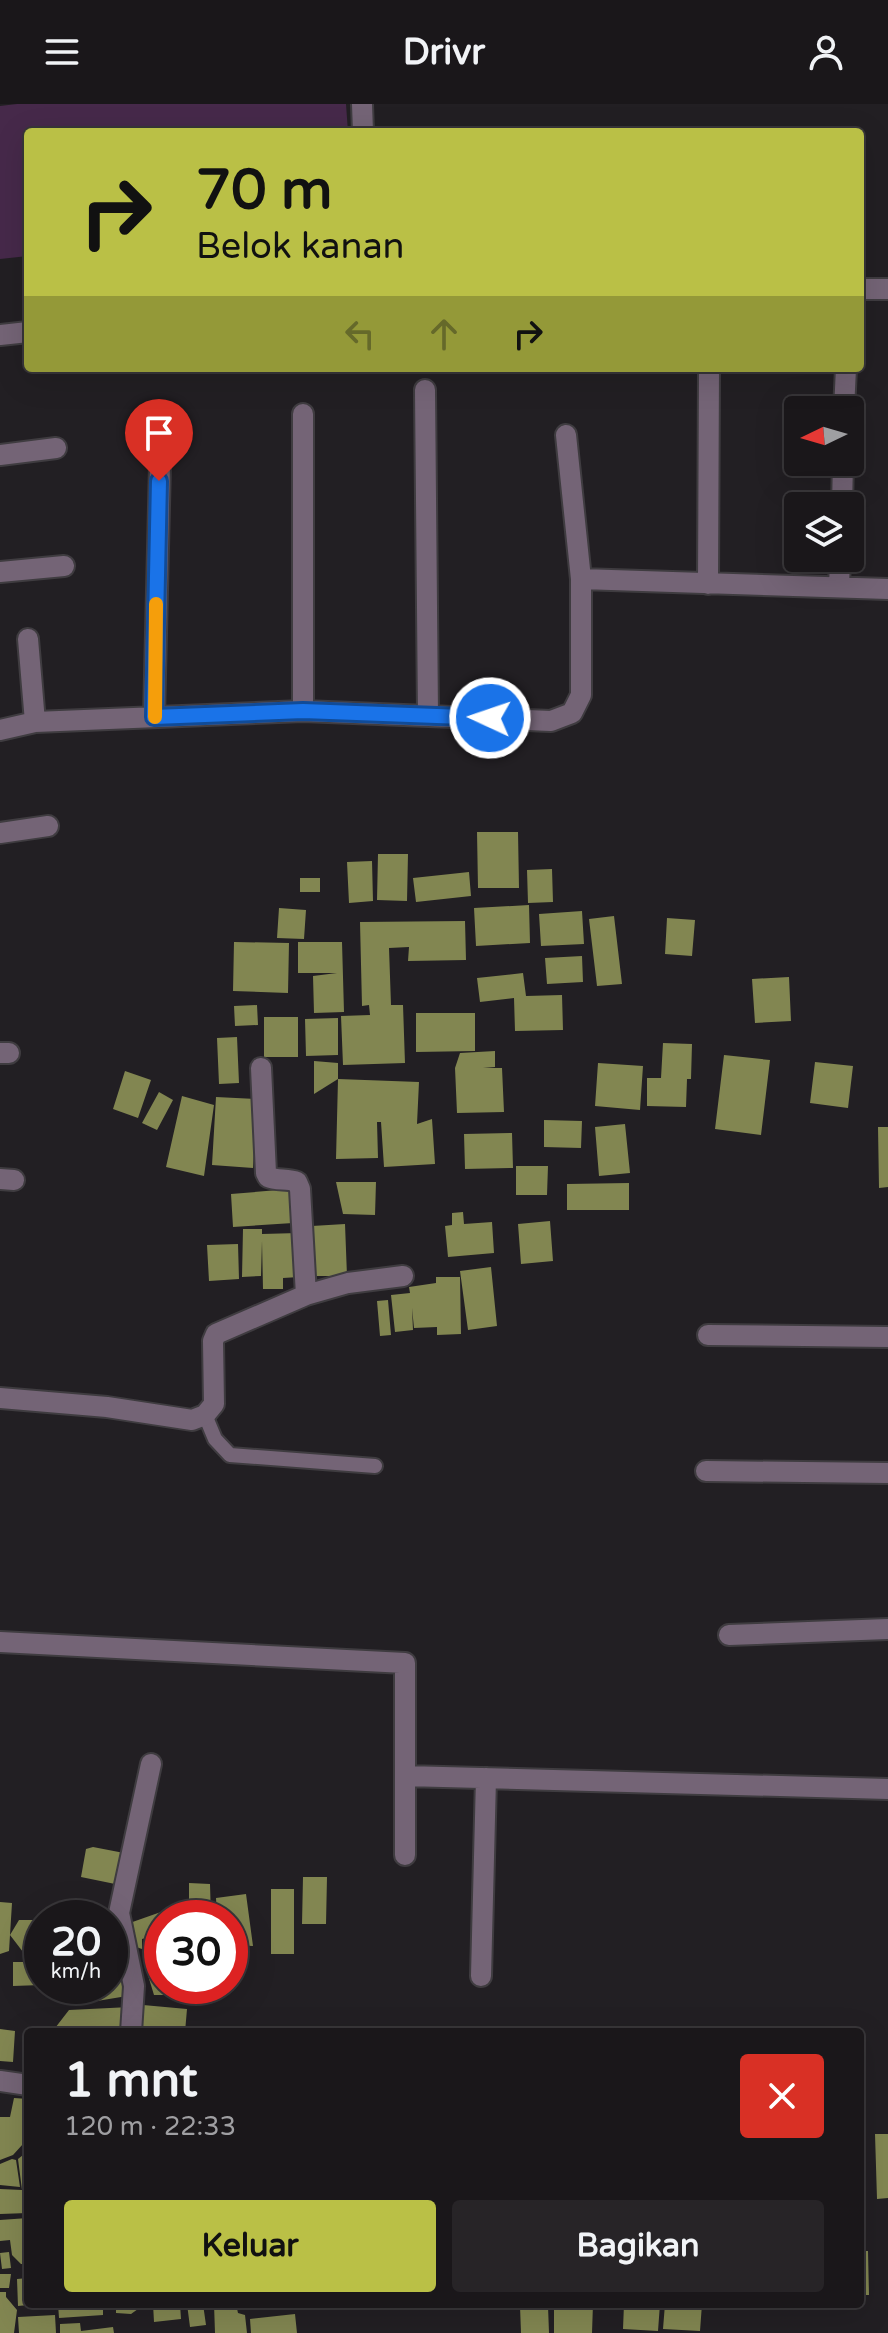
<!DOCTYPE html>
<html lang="id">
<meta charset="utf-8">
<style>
:root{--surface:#1a171a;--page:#272427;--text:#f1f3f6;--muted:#9f9fa2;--line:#383639;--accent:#bac046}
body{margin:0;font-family:"Varela Round",sans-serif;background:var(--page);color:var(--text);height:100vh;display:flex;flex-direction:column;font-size:30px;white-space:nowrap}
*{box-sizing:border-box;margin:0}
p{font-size:26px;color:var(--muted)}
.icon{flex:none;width:44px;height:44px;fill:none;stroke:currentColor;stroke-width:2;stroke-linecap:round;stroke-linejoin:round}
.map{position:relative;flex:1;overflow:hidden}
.panel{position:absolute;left:24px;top:1924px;width:840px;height:280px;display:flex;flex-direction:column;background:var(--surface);border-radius:8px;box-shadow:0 8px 32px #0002,0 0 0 2px var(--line)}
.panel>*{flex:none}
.banner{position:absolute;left:24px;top:24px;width:840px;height:244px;border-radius:8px;box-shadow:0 8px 32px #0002,0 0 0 2px var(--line);background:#bac046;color:#111;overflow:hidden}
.needle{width:52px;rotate:265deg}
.buttons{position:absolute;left:784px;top:292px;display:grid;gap:16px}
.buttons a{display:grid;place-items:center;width:80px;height:80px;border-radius:8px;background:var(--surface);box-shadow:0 8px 32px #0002,0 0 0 2px var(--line);font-size:40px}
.speed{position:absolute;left:24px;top:1796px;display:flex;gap:16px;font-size:40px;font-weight:700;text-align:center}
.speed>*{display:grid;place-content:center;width:104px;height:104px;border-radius:50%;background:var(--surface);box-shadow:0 8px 32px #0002,0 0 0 2px var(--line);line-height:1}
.speed small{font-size:20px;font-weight:400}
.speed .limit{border:12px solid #d22;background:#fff;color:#111}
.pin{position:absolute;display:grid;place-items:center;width:68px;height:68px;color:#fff;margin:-82px -34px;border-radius:50% 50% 50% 0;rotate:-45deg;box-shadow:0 0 8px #0007}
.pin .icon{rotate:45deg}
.me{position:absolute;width:88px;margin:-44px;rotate:273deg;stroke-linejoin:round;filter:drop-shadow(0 0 6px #0008)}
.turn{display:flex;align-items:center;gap:28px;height:168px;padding:0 40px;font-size:36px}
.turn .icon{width:104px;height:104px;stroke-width:2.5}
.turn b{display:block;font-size:56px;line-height:68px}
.lanes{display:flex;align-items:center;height:76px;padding:0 40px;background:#0003;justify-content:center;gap:40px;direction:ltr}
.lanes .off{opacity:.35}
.round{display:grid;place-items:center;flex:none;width:84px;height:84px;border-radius:8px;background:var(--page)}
.overview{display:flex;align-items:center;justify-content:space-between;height:136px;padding:0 40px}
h1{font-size:48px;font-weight:700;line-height:60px}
.action{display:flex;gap:16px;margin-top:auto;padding:16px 40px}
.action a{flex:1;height:92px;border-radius:8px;background:var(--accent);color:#111;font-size:32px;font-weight:700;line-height:92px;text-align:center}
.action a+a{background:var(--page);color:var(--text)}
header{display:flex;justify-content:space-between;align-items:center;height:104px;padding:0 40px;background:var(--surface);font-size:36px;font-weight:700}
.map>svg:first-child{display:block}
.green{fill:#46294a}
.building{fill:#828651}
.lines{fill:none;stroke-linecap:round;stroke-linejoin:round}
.lane-casing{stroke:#3f3c40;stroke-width:18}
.street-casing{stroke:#3f3c40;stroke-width:24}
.lane{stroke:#746476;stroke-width:14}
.street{stroke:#746476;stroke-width:20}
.route-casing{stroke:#114b97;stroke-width:20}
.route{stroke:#1a73e8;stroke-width:14}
.slow{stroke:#f59e0b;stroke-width:14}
</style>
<header><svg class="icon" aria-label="menu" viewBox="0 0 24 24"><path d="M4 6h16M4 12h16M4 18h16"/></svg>Drivr<svg class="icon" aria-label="person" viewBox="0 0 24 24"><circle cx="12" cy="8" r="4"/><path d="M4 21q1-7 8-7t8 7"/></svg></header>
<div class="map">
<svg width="888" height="2229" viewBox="0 0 888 2229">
<rect width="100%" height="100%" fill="#221f23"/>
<path class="green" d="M17,0H346L348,28H28V152L0,155V2Z"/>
<path class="building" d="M477,728H518L519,784H478Z
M378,750H408L407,797L377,796Z
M372,757L373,797L349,799L347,758Z
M552,765L553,798L528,799L527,766Z
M469,768L471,792L416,798L413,774Z
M300,774H320V788H300Z
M529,801L530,839L476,842L474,804Z
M279,804L306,806L304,835L277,834Z
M582,807L584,840L541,842L539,810Z
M614,812L622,880L597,882L589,815Z
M667,814L695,816L692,852L665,850Z
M465,817L466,856L408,857L409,843L389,844L391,901H403L405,959L343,961L341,912L370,911L369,901L362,902L360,818Z
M234,838L289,839L288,889L233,887Z
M298,838H342L344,908L314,909L313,872L337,869H298Z
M582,852L583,878L547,880L545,854Z
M523,869L526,892L562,891L563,926L515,927L514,894L480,898L477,874Z
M789,873L791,917L755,919L752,875Z
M257,901L258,921L235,922L234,902Z
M416,909H475V947L416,948Z
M264,913H298V953H264Z
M338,914V951L306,952L305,915Z
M237,933L239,979L219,980L217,934Z
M663,939L692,940L691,975H687L686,1003L647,1002V974H661Z
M495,947V963L483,964H502L504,1008L457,1009L455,964L460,949Z
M724,951L770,956L761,1031L715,1025Z
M314,957L338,959V975L314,990Z
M815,958L853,962L848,1004L810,999Z
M598,959L643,962L640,1006L595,1002Z
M125,967L151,976L138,1014L113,1005Z
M338,975L419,978L417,1020L432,1015L435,1060L384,1063L381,1018H377L378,1054L336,1055Z
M159,988L173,996L157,1026L142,1019Z
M182,992L214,1001L204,1072L166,1063Z
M216,993L257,995L253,1064L212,1061Z
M544,1016L582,1017L581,1044L544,1043Z
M625,1020L630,1069L599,1072L595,1023Z
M878,1023H888V1083L879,1084Z
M512,1029L513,1064L465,1065L464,1030Z
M516,1062H548L547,1091H516Z
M336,1078H376L375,1111L343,1110Z
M629,1079V1106H567V1080Z
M290,1085L293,1119L233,1123L231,1090Z
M463,1108L464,1120L492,1118L494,1149L448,1153L445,1122L452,1121V1109Z
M550,1117L553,1157L521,1160L518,1120Z
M345,1120L347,1172H313L312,1122Z
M243,1125H262V1130L298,1129L299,1173L283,1174V1185H263L262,1137L261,1172L242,1173Z
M238,1140L239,1175L209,1177L207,1141Z
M491,1163L497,1222L468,1226L460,1167Z
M436,1173H460L461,1230L437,1231V1223L414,1224L412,1204L413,1226L395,1228L391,1191L410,1189L409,1183L436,1179Z
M388,1196L391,1231L380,1232L377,1197Z
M93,1743L124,1749L120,1781L81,1773L86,1745Z
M303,1773H327L326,1820H302Z
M189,1779L210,1780L211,1814H189Z
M271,1785H294V1850H271Z
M246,1790L253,1842L230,1841V1814H217L216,1794Z
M0,1798L12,1799L9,1847L0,1850Z
M175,1803V1814H162V1830L142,1835V1845L130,1841L124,1821Z
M19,1816H42V1846L23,1848L10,1831Z
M162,1848V1882H197V1891H154L147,1868Z
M110,1857L128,1861L133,1891L91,1898L88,1882H110Z
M13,1858H41V1881L13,1882Z
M143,1901L187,1905L185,1928H141Z
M130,1903L129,1928H52L69,1906Z
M0,1925L15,1927L13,1958L0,1957Z
M14,1994L28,1995V2040H23L13,2051L0,2056V2013H10Z
M875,2030H888V2094L877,2095Z
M28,2047V2109L0,2110V2085L22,2086L18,2055Z
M12,2055L16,2056L20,2083L0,2081V2060Z
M28,2114V2160H21L12,2151L10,2136L0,2137V2116Z
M860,2147H868L869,2191H860Z
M9,2148L11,2164L2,2165L0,2149Z
M0,2170H11L9,2184H0Z
M28,2174V2201L18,2202L17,2175Z
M0,2188H6V2193L17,2206L14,2229H0Z
M58,2200H103V2211L59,2214Z
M116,2200H145L131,2210L116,2209Z
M153,2200H180L181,2215L154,2218Z
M187,2200H203L206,2221L190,2223Z
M214,2200H236L238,2209L245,2211L247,2229H215Z
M554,2200H593L592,2229H554Z
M624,2200H660L658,2227L623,2225Z
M665,2200H702L700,2227L663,2225Z
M720,2200H745V2205L720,2203Z
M520,2202H548L549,2229H521Z
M295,2210L297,2229H251L250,2215Z
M55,2211L56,2229H19L18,2213Z
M80,2219L81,2227L113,2223L114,2229H60V2220Z"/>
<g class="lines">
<g class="lane-casing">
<path id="lane" d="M205,1311L215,1335L230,1351L375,1362"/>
</g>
<g class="street-casing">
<path id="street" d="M362,0L363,28
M860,185H888
M0,231L28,228
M425,286L428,611
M844,306L846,264
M303,310V607
M566,331L581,475
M0,351L56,344
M842,402L843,358
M0,468L64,462
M708,480L709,264
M839,483L840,454
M28,535L35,618
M154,613L161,318
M0,626L35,618L303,607L551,617L572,609L581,591V475L888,485
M0,729L48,722
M0,949H9
M261,964L266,1069L268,1073C277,1077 288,1074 297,1078L300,1085L306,1191
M0,1075L14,1076
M708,1231L888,1233
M0,1294L107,1303L192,1316L205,1311L214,1300L213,1237L216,1230L306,1191L348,1179L403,1172
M706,1367L888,1369
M729,1531L888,1525
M0,1538L405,1559V1751
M405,1672L888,1685
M481,1872L486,1674
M131,1928L134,1882L119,1809L151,1660
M0,1977L28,1981"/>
</g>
<use href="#lane" class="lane"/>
<use href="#street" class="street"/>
</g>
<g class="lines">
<g class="route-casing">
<path id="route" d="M159,377L154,613L303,607L490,614"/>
</g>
<use href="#route" class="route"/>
<path class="slow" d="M155,613L156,500"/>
</g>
</svg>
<div class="buttons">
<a><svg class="needle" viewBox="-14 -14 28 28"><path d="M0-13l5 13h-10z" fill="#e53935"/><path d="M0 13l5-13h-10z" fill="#9f9fa2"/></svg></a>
<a><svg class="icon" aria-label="layers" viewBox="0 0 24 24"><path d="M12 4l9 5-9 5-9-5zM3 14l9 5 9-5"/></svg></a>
</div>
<div class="speed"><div>20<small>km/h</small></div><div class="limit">30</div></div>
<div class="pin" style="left:159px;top:377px;background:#d93025"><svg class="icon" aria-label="arrive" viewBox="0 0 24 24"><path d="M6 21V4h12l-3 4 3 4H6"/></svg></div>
<svg class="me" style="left:490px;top:614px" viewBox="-20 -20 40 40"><circle r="17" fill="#1a73e8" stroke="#fff" stroke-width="3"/><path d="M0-11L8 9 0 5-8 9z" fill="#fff"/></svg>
<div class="banner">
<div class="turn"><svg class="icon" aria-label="right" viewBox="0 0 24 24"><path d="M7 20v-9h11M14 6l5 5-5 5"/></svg><div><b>70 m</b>Belok kanan</div></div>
<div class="lanes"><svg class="icon off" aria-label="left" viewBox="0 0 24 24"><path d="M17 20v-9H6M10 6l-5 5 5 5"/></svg><svg class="icon off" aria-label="ahead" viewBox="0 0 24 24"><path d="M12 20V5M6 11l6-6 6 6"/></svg><svg class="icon" aria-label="right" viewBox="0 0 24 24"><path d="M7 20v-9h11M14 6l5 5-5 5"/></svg></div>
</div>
<section class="panel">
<div class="overview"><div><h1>1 mnt</h1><p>120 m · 22:33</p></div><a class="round" style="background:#d93025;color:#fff"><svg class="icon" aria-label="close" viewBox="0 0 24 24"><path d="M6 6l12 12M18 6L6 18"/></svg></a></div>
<div class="action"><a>Keluar</a><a>Bagikan</a></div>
</section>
</div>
